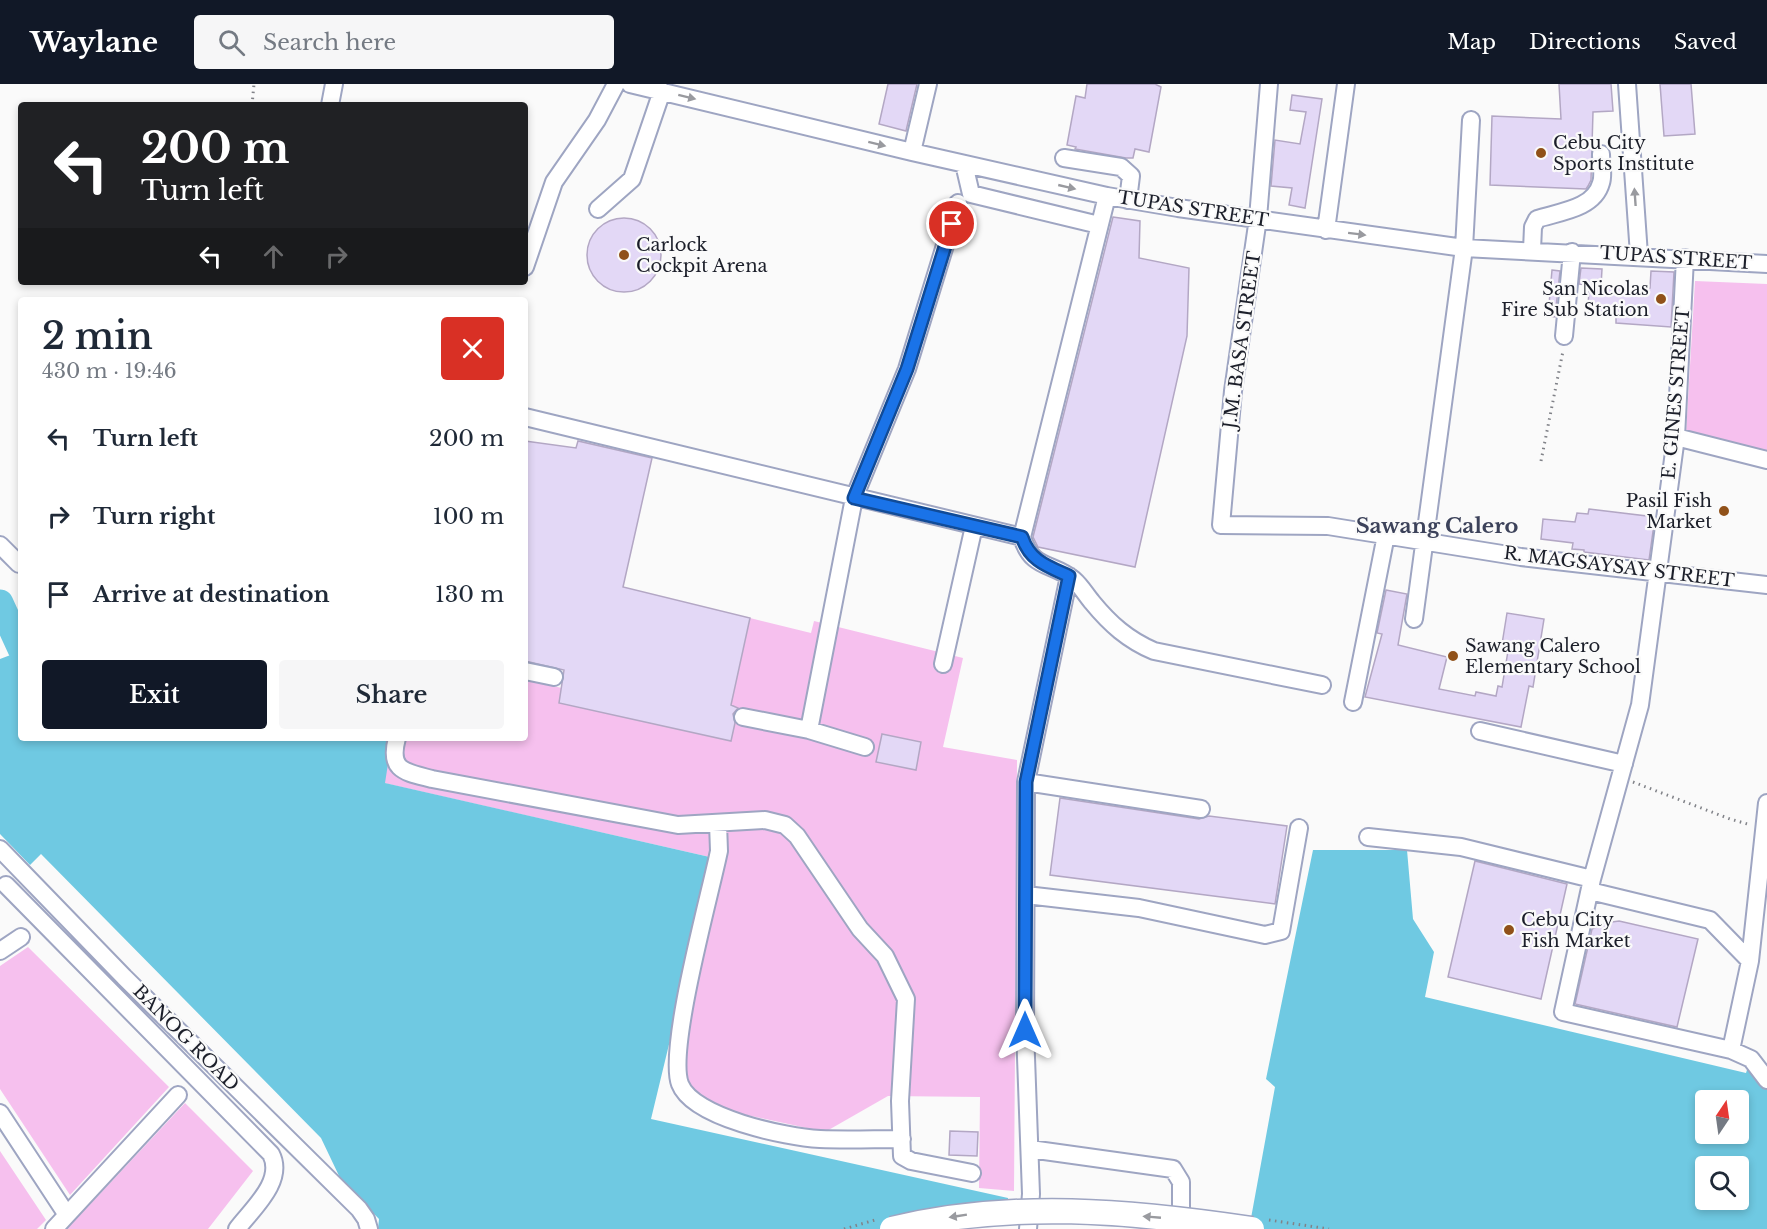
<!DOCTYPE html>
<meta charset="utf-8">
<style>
:root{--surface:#fff;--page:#f6f6f7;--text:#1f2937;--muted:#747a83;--accent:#111827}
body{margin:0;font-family:"Libre Baskerville",serif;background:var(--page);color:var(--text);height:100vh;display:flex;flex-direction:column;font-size:22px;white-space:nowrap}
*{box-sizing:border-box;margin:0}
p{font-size:20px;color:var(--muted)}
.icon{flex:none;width:33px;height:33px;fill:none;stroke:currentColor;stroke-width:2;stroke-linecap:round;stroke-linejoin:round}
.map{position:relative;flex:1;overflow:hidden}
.panel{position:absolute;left:18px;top:213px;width:510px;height:444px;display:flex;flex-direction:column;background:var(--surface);border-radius:6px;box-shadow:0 3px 9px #0003}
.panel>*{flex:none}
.hud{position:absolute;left:18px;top:18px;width:510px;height:183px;border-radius:6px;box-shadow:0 3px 9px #0003;background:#202124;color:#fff;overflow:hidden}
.needle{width:39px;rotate:13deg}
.fabs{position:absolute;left:1695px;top:1006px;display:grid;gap:12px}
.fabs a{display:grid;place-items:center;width:54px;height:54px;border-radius:6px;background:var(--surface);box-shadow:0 3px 9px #0003;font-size:30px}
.pin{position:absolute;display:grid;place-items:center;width:51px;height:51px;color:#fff;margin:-26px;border:3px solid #fff;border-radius:50%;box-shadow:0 2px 6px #0007}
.me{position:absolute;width:66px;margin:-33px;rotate:0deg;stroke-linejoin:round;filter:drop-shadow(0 0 4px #0008)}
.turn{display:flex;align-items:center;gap:21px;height:126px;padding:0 24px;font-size:27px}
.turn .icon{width:78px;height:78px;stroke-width:2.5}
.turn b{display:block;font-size:42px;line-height:51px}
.lanes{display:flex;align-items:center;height:57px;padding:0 24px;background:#0003;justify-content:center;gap:30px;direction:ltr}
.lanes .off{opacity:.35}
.round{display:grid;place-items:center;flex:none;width:63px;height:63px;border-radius:6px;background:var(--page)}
.head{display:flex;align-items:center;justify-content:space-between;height:102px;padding:0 24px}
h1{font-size:36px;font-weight:600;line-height:45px}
.primary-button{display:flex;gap:12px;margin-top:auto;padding:12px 24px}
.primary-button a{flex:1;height:69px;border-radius:6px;background:var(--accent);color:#fff;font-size:24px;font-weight:600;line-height:69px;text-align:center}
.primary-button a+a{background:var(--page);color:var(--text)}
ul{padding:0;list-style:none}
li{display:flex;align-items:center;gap:18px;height:78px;padding:0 24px}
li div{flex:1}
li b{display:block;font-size:22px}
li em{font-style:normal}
header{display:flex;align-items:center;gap:36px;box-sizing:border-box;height:84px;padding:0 30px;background:var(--accent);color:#fff}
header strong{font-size:28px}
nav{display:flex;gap:33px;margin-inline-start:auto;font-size:21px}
.search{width:420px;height:54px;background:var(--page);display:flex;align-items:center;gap:15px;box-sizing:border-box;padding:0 21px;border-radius:6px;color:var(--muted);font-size:22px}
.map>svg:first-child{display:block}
.green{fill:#f6c0ee}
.water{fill:#6fc9e2;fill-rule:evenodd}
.pier{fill:#fafafa}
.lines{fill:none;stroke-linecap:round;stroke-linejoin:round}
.river{stroke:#6fc9e2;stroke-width:27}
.building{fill:#e3d8f6;stroke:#b3a7c4;stroke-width:1.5}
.minor-casing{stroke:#9ea5c2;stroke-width:20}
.path{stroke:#808288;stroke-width:3;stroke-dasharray:1.5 4.5;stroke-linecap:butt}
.minor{stroke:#fff;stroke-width:16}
.highway-bridge-casing{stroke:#9ea5c2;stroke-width:27;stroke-linecap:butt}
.path-bridge{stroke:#808288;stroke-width:3;stroke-dasharray:1.5 4.5;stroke-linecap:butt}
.highway-bridge{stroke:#fff;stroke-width:24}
.oneway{fill:#999a9f}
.route-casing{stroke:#114b97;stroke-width:15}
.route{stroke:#1a73e8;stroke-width:10}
.poi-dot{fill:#905119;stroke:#fafafa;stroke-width:2}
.labels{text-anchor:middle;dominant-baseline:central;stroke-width:4.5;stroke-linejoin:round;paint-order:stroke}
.poi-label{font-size:18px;fill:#1c1f2a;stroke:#fafafa;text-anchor:start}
.street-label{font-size:18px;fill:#1c1f2a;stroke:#fafafa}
.quarter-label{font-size:21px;font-weight:bold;fill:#3c425a;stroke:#fafafa}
</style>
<header>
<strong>Waylane</strong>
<div class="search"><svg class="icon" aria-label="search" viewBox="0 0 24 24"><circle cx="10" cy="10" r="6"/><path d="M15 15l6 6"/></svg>Search here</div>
<nav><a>Map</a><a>Directions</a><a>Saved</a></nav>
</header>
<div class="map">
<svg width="1767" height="1145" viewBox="0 0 1767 1145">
<rect width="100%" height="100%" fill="#fafafa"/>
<path class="green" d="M1695,197L1767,200V370L1686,350Z
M750,534L811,549L814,537L963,574L943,663L1017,676L1014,1107L979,1104L980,1013L888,1012L825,1048L710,1023L692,1006L684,981V938L714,774L384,699L392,654H525V596L562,604L560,619L730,657L738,625L731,621Z
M28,863L169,1003L70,1111L0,1005V882Z
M185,1019L253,1087L208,1145H67Z
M0,1067L46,1136L37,1145H0Z"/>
<path class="water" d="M21,567V654H392L385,699L714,774L651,1035L1008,1114V1145H378L379,1135L341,1096L321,1054L41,770L30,781L0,750V575Z
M1313,766H1407L1413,835L1434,868L1425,913L1746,989L1750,976L1767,998V1145H1249L1275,1003L1266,995ZM1706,1017H1738V1050H1706ZM1706,1083H1738V1116H1706Z"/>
<path class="pier" d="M1011,1136V1145H931Z
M1036,1136H1077L1165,1145H1036Z"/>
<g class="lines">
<path class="river" d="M0,519L21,565"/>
</g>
<path class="building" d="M888,0H917L906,47L879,40Z
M1087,0H1155L1161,3L1149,68L1135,65L1133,74H1126L1075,65L1076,63L1067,61L1076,12L1085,14Z
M1559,0H1611L1613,27L1593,28L1591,96L1588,102L1586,105L1490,101L1492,32L1561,35Z
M1660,0H1691L1695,50L1664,52Z
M1292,11L1322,15L1305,124L1289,121L1292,104L1271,102L1275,56L1300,60L1306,28L1290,26Z
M1113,133L1140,137L1139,174L1189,184L1187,252L1135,483L1038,463L1033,453Z
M587 171a37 37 0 1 1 74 0a37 37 0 1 1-74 0Z
M1581,184L1602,185L1601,202L1650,204L1651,187L1674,188L1671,243L1616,239V229L1588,228L1589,201L1579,200Z
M1552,186L1560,187L1555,233L1548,232Z
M525,357L576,364L578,357L652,374L623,503L750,534L731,621L738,624L733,630L735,639L731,657L559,619L564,586L525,577Z
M1589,425L1655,433L1649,476L1584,468V466L1572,465L1573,459L1541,455L1543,435L1575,438L1577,429L1588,430Z
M1386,506L1407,510L1398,561L1447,573L1439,605L1475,612L1476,608L1496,612L1498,602L1502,603L1509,561L1502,560L1507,529L1544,535L1533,603L1529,602L1521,643L1365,613L1382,550L1377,549Z
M882,650L921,658L916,686L876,678Z
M1060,714L1199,735L1209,732L1287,742L1275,820L1050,791Z
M1475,777L1567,800L1541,915L1448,893Z
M1619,837L1698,855L1677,943L1575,920L1592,845L1605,839Z
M950,1047L978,1048L977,1072L949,1071Z"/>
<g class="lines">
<g class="minor-casing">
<path id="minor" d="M630,0L912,68L1107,112L1178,124L1464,164L1767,180
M1269,0L1258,134L1233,307L1221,441L1328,442L1521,473L1767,501
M1627,0L1639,171
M330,21L334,0
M912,68L928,0
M1064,74L1121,83L1131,92L1128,116
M964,80L971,110L1099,141
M1107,112L1022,453C1032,486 1052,478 1074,496C1081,502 1086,511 1092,518C1110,540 1128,556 1154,567L1322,601
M598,125L632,95L662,7
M1326,146L1346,0
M1532,166L1533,143L1537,135C1559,128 1594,125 1601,99C1604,91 1601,79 1601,70
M1685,174L1676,353L1640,621L1592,795L1563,928L1731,966L1751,975L1767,996
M525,183L554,98L597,36L616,0
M1564,252L1572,168
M525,333L1022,453
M1676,353L1767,376
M0,461L19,480
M1414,535L1464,164L1471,36
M943,580L974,442
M525,587L554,593
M1353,618L1386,451
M743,633L809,646L865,663
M809,646L854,414L907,285L958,119
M1480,647L1624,680
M397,654C388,687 405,688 432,695L678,741L765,736L785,741L797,752L860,845L885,872L906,915L900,1017L902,1072L911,1077L972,1089
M1026,698L1201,725
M718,739L719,767C710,811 667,965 680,1000C693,1034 786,1053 820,1055C847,1056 874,1055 902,1055
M1368,753L1461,763L1592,795
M0,765L124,893L359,1125L366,1135L369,1145
M6,801L271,1070C285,1097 252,1125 237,1145
M1590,807L1710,836L1750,877
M1026,811L1139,824L1265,851L1281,847L1299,744
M0,867L21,853
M1731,966L1750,877L1767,719
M0,1029L67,1131
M1030,1065L1173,1085L1181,1098V1144
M54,1145L178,1011
M1028,1145L1031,1110L1025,946L1026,698L1069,492"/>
</g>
<path class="path" d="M252,21L254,0
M1541,377L1563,267
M1633,698L1730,735L1751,741"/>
<use href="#minor" class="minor"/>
<g class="highway-bridge-casing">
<path id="highway-bridge" d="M892,1145C1012,1116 1131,1127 1252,1145"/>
</g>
<path class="path-bridge" d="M1269,1136L1329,1145
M844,1145L875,1136"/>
<use href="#highway-bridge" class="highway-bridge"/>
</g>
<defs><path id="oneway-solid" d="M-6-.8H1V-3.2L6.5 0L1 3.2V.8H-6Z" transform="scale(1.5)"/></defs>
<g class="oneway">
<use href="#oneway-solid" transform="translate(687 13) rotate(14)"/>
<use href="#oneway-solid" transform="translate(877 60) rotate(14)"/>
<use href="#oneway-solid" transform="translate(1067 103) rotate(13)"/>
<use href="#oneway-solid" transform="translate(1635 113) rotate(-94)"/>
<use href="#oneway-solid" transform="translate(1357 150) rotate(7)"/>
<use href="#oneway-solid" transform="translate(958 1132) rotate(171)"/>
<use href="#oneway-solid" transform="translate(1152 1133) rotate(-175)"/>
</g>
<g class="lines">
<g class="route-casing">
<path id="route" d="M952,140L907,285L854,414L1022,453C1030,477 1047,482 1069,492L1026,698L1025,946"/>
</g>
<use href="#route" class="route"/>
</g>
<g class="poi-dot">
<circle cx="1541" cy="69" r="6"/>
<circle cx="624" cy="171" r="6"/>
<circle cx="1661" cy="215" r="6"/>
<circle cx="1724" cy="427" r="6"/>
<circle cx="1453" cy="572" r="6"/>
<circle cx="1509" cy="846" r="6"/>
</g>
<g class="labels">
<g class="poi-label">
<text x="1553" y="59">Cebu City<tspan x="1553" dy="21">Sports Institute</tspan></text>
<text x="636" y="161">Carlock<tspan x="636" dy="21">Cockpit Arena</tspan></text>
<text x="1649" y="205" text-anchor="end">San Nicolas<tspan x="1649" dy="21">Fire Sub Station</tspan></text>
<text x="1712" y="417" text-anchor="end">Pasil Fish<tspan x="1712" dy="21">Market</tspan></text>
<text x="1465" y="562">Sawang Calero<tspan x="1465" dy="21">Elementary School</tspan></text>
<text x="1521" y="836">Cebu City<tspan x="1521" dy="21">Fish Market</tspan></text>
</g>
<g class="street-label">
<text transform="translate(1193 125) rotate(9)">TUPAS STREET</text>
<text transform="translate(1676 174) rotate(4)">TUPAS STREET</text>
<text transform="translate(1242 256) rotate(-82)">J.M. BASA STREET</text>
<text transform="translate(1676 309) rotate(-85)">E. GINES STREET</text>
<text transform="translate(1619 483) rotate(7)">R. MAGSAYSAY STREET</text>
<text transform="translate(186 954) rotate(45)">BANOG ROAD</text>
</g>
<g class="quarter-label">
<text x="1437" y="442">Sawang Calero</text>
</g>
</g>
</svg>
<div class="fabs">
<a><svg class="needle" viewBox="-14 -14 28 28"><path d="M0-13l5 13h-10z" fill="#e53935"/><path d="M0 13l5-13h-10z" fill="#747a83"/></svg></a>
<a><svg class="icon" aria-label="search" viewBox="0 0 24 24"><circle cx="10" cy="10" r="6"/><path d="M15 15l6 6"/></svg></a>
</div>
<div class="pin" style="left:952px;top:140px;background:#d93025"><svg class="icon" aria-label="arrive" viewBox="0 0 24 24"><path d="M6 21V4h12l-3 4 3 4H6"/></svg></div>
<svg class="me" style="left:1025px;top:946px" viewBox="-20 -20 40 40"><path d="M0-17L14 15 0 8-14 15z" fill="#1a73e8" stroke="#fff" stroke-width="4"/></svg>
<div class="hud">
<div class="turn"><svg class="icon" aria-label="left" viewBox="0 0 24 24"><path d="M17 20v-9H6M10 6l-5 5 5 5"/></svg><div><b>200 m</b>Turn left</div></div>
<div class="lanes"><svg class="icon" aria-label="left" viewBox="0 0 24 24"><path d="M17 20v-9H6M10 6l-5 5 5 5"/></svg><svg class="icon off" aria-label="ahead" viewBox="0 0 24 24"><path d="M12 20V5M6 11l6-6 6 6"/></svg><svg class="icon off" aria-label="right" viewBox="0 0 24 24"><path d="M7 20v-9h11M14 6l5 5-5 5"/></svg></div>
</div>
<section class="panel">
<div class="head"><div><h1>2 min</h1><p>430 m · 19:46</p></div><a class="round" style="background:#d93025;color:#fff"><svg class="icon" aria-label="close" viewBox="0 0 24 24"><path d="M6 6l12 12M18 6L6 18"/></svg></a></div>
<ul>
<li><svg class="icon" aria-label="left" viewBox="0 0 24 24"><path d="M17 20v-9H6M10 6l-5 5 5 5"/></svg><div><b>Turn left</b></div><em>200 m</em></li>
<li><svg class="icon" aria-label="right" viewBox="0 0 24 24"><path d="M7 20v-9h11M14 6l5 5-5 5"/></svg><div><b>Turn right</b></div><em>100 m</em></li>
<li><svg class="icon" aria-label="arrive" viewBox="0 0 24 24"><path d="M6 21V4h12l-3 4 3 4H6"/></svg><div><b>Arrive at destination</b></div><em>130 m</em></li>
</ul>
<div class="primary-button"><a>Exit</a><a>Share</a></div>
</section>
</div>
